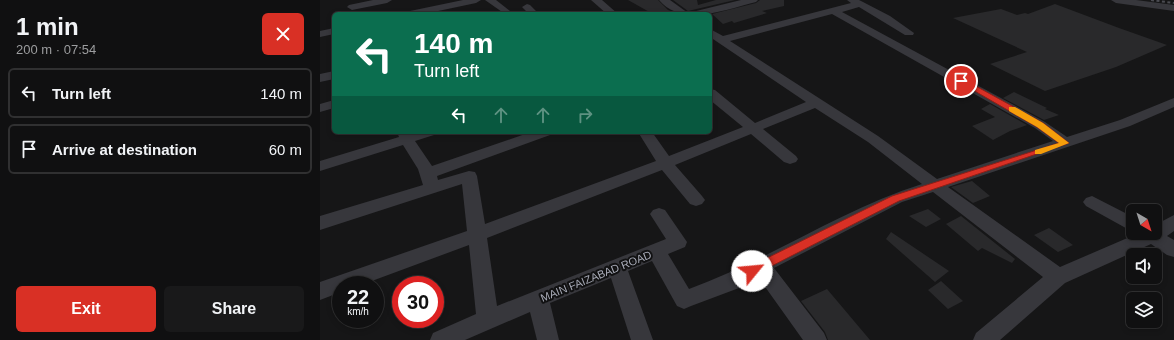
<!DOCTYPE html>
<meta charset="utf-8">
<style>
:root{--surface:#101011;--page:#19191a;--text:#f1f3f6;--muted:#9c9d9f;--line:#303031;--accent:#d93025}
body{margin:0;font-family:Helvetica,sans-serif;background:var(--page);color:var(--text);height:100vh;display:flex;flex-direction:column;font-size:15px;white-space:nowrap}
*{box-sizing:border-box;margin:0}
p{font-size:13px;color:var(--muted)}
.icon{flex:none;width:22px;height:22px;fill:none;stroke:currentColor;stroke-width:2;stroke-linecap:round;stroke-linejoin:round}
.map{position:relative;flex:1;overflow:hidden}
.drawer{display:flex;flex-direction:column;background:var(--surface);width:320px}
.drawer>*{flex:none}
.banner{position:absolute;left:12px;top:12px;width:380px;height:122px;border-radius:6px;box-shadow:0 2px 6px #0003,0 0 0 1px var(--line);background:#0b6e4f;color:#fff;overflow:hidden}
.needle{width:26px;rotate:141deg}
.tools{position:absolute;left:806px;top:204px;display:grid;gap:8px}
.tools a{display:grid;place-items:center;width:36px;height:36px;border-radius:6px;background:var(--surface);box-shadow:0 2px 6px #0003,0 0 0 1px var(--line);font-size:20px}
.speed{position:absolute;left:12px;top:276px;display:flex;gap:8px;font-size:20px;font-weight:700;text-align:center}
.speed>*{display:grid;place-content:center;width:52px;height:52px;border-radius:50%;background:var(--surface);box-shadow:0 2px 6px #0003,0 0 0 1px var(--line);line-height:1}
.speed small{font-size:10px;font-weight:400}
.speed .limit{border:6px solid #d22;background:#fff;color:#111}
.pin{position:absolute;display:grid;place-items:center;width:34px;height:34px;color:#fff;margin:-17px;border:2px solid #fff;border-radius:50%;box-shadow:0 1px 4px #0007}
.me{position:absolute;width:44px;margin:-22px;rotate:62deg;stroke-linejoin:round;filter:drop-shadow(0 0 3px #0008)}
.turn{display:flex;align-items:center;gap:14px;height:84px;padding:0 16px;font-size:18px}
.turn .icon{width:52px;height:52px;stroke-width:2.5}
.turn b{display:block;font-size:28px;line-height:34px}
.lanes{display:flex;align-items:center;height:38px;padding:0 16px;background:#0003;justify-content:center;gap:20px;direction:ltr}
.lanes .off{opacity:.35}
.round{display:grid;place-items:center;flex:none;width:42px;height:42px;border-radius:6px;background:var(--page)}
.summary{display:flex;align-items:center;justify-content:space-between;height:68px;padding:0 16px}
h1{font-size:24px;font-weight:600;line-height:30px}
.cta{display:flex;gap:8px;margin-top:auto;padding:8px 16px}
.cta a{flex:1;height:46px;border-radius:6px;background:var(--accent);color:#fff;font-size:16px;font-weight:600;line-height:46px;text-align:center}
.cta a+a{background:var(--page);color:var(--text)}
ul{padding:0;list-style:none}
li{display:flex;align-items:center;gap:12px;height:50px;margin:0 8px 6px;padding:0 8px;border:2px solid var(--line);border-radius:6px}
li div{flex:1}
li b{display:block;font-size:15px}
li em{font-style:normal}
main{display:flex;flex:1;min-height:0}
.map>svg:first-child{display:block}
.building{fill:#29292b}
.lines{fill:none;stroke-linecap:round;stroke-linejoin:round}
.minor{fill:#37373c;fill-rule:evenodd}
.rail{stroke:#4a4b51;stroke-width:2;stroke-dasharray:3 2.5;stroke-linecap:butt}
.route{fill:#d93025;stroke:#8d1f18}
.slow{fill:#f59e0b}
.labels{text-anchor:middle;dominant-baseline:central;stroke-width:4;stroke-linejoin:round;paint-order:stroke}
.street-label{font-size:11px;fill:#a8abb7;stroke:#111112}
</style>
<main>
<section class="drawer">
<div class="summary"><div><h1>1 min</h1><p>200 m · 07:54</p></div><a class="round" style="background:#d93025;color:#fff"><svg class="icon" aria-label="close" viewBox="0 0 24 24"><path d="M6 6l12 12M18 6L6 18"/></svg></a></div>
<ul>
<li><svg class="icon" aria-label="left" viewBox="0 0 24 24"><path d="M17 20v-9H6M10 6l-5 5 5 5"/></svg><div><b>Turn left</b></div><em>140 m</em></li>
<li><svg class="icon" aria-label="arrive" viewBox="0 0 24 24"><path d="M6 21V4h12l-3 4 3 4H6"/></svg><div><b>Arrive at destination</b></div><em>60 m</em></li>
</ul>
<div class="cta"><a>Exit</a><a>Share</a></div>
</section>
<div class="map">
<svg width="854" height="340" viewBox="0 0 854 340">
<rect width="100%" height="100%" fill="#161617"/>
<path class="building" d="M308,0H338L348,10L358,14H333Z
M353,0H377L378,5L396,0H415L368,11Z
M440,0H464V6L442,11L447,13L414,23L412,21L403,24L392,14L436,3Z
M735,4L799,28L847,45L796,67L725,91L670,64L707,52L633,18L681,9L697,15L705,13L708,14Z
M694,92L727,108L725,109L739,115L724,120L683,98Z
M670,104L707,125L690,131L673,140L652,126L675,117L661,109Z
M652,181L670,196L653,203L631,187Z
M608,209L621,219L606,227L589,216Z
M641,216L695,259L692,263L662,248L658,251L626,224Z
M729,228L753,245L738,252L714,235Z
M571,232L629,271L615,282L566,239Z
M621,281L643,301L628,309L608,290Z
M507,289L550,340H508L505,332L481,301Z"/>
<g class="lines">
<path class="minor" d="M53,0H72L67,3L32,10L27,7L29,5Z
M143,0H161L156,3L104,14H85L90,11Z
M165,0H176L190,11L185,14Z
M271,0H282L298,14H287Z
M339,0H350L368,13L421,0H438L436,2C407,9 362,28 339,0Z
M527,0H539L543,2L570,16L594,33L593,35H585L539,7L522,12L725,122L747,137L800,120L854,98V107L810,126L628,187L740,267L819,233H835V225L854,215V231L847,236L854,240V257L847,255L831,244L745,283L680,340H653L656,333L723,277L613,192L582,202L454,268L504,333L507,340H483L438,277L419,288L371,306L364,309L357,306L332,261L308,271L333,340H311L291,278L230,303L239,340H217L210,312L145,340H110L113,333L156,314L149,245L41,285H21V292L0,300V282L147,231L142,184L0,230V216L103,185L98,169L83,145L0,171V161L79,137L77,132H116L114,135L95,141L112,166L211,132H232L230,135L117,176L118,180L149,171L155,172L157,176L165,224L336,161L318,132H332L349,156L423,127L390,100V89L395,90L435,123L486,102L390,37V29L403,36L531,3ZM512,14L715,128L733,141L617,179L558,136L410,41ZM495,108L548,142L602,184C520,210 449,260 369,289L348,254L365,247L367,242L345,210L339,208L333,210L330,214L346,239L177,306L167,238L342,170L370,204L376,206L382,204L385,200L382,196L355,165L431,134L464,162L470,164L476,162L478,159L476,156L443,129Z
M791,0H816L854,5V11L796,3Z
M207,4L210,5L219,14H209L202,7Z
M14,28V34L0,37V31Z
M14,71V79L0,82V74Z
M14,100V108L0,112V104Z
M772,196L813,217V232L766,206L763,202L766,198Z"/>
<path class="rail" d="M831,0L854,3"/>
</g>
<path class="route" d="M639,79H643L723,123L749,143L579,201L436,274H427L426,271L427,268L572,196L739,143L717,127L639,82Z"/>
<path class="slow" d="M689,107H695L723,123L749,143L721,154H715V150L739,143L717,127L689,111Z"/>
<g class="labels">
<g class="street-label">
<text transform="translate(276 276) rotate(-22)">MAIN FAIZABAD ROAD</text>
</g>
</g>
</svg>
<div class="tools">
<a><svg class="needle" viewBox="-14 -14 28 28"><path d="M0-13l5 13h-10z" fill="#e53935"/><path d="M0 13l5-13h-10z" fill="#9c9d9f"/></svg></a>
<a><svg class="icon" aria-label="sound" viewBox="0 0 24 24"><path d="M4 9h4l5-4v14l-5-4H4zM17 9q2 3 0 6"/></svg></a>
<a><svg class="icon" aria-label="layers" viewBox="0 0 24 24"><path d="M12 4l9 5-9 5-9-5zM3 14l9 5 9-5"/></svg></a>
</div>
<div class="speed"><div>22<small>km/h</small></div><div class="limit">30</div></div>
<div class="pin" style="left:641px;top:81px;background:#d93025"><svg class="icon" aria-label="arrive" viewBox="0 0 24 24"><path d="M6 21V4h12l-3 4 3 4H6"/></svg></div>
<svg class="me" style="left:432px;top:271px" viewBox="-20 -20 40 40"><circle r="19" fill="#fff"/><path d="M0-13L10 11 0 6-10 11z" fill="#d93025"/></svg>
<div class="banner">
<div class="turn"><svg class="icon" aria-label="left" viewBox="0 0 24 24"><path d="M17 20v-9H6M10 6l-5 5 5 5"/></svg><div><b>140 m</b>Turn left</div></div>
<div class="lanes"><svg class="icon" aria-label="left" viewBox="0 0 24 24"><path d="M17 20v-9H6M10 6l-5 5 5 5"/></svg><svg class="icon off" aria-label="ahead" viewBox="0 0 24 24"><path d="M12 20V5M6 11l6-6 6 6"/></svg><svg class="icon off" aria-label="ahead" viewBox="0 0 24 24"><path d="M12 20V5M6 11l6-6 6 6"/></svg><svg class="icon off" aria-label="right" viewBox="0 0 24 24"><path d="M7 20v-9h11M14 6l5 5-5 5"/></svg></div>
</div>
</div>
</main>
